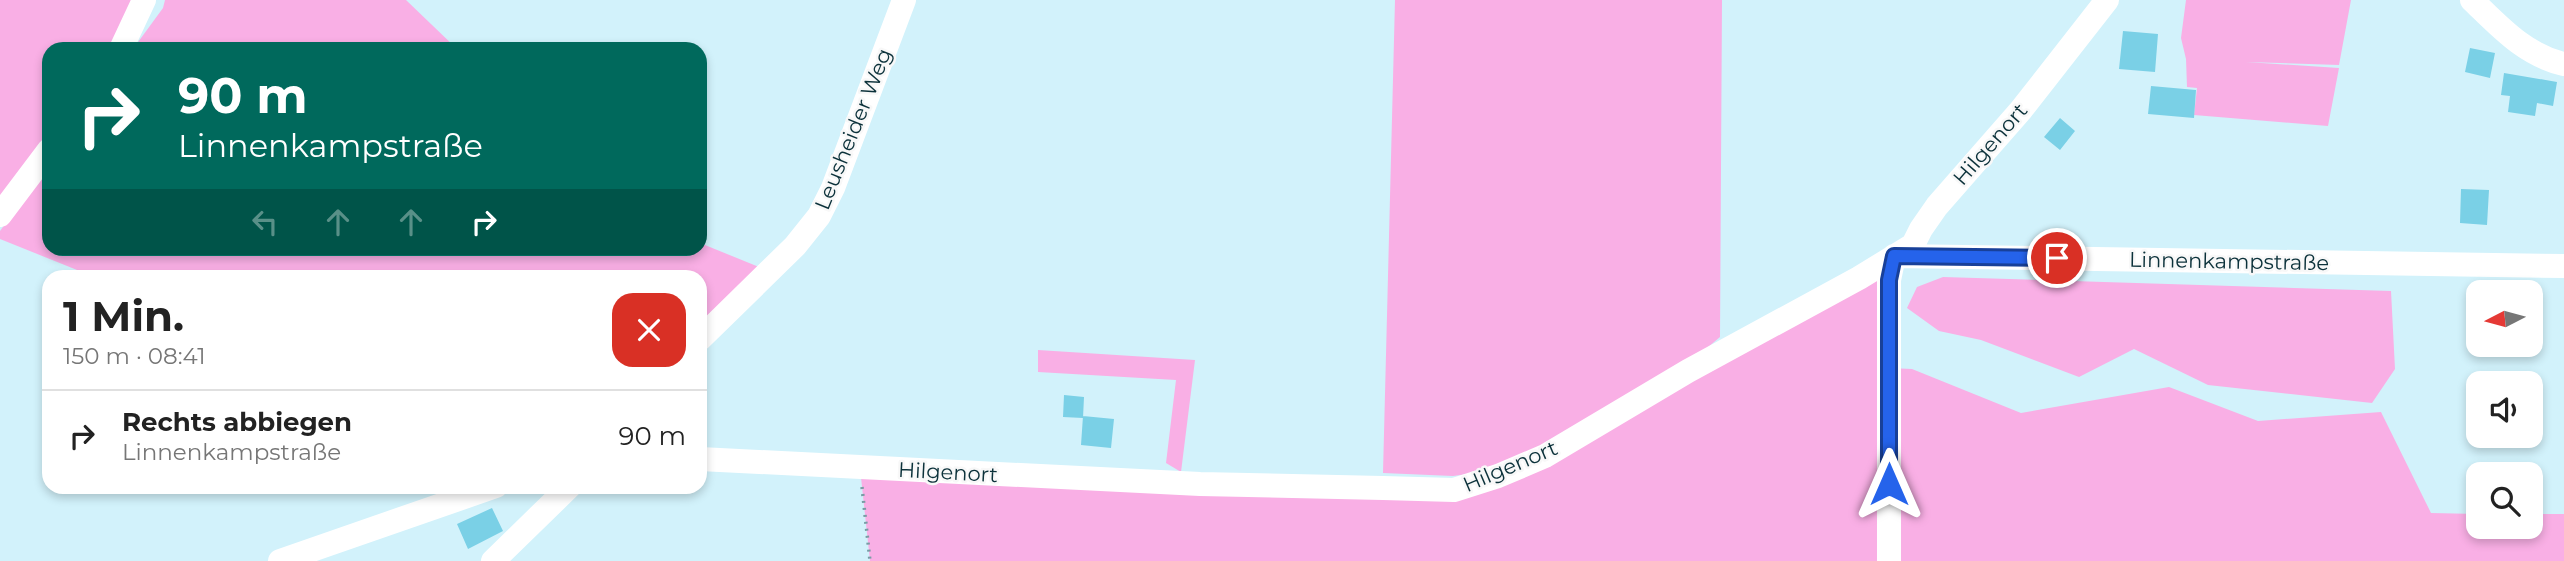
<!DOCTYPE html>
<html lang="de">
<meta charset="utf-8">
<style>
:root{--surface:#fff;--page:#f6f6f6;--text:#222;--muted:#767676;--line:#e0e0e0}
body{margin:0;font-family:Montserrat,sans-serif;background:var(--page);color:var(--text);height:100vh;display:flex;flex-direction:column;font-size:26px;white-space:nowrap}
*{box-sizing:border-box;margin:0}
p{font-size:23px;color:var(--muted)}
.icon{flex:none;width:38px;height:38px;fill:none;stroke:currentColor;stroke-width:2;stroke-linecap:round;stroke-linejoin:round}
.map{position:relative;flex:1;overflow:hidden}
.sheet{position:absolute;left:42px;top:270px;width:665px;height:224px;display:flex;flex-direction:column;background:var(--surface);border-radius:21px;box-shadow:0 4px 10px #0003}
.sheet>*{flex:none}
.hud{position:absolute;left:42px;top:42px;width:665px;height:214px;border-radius:21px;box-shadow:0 4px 10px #0003;background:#00695c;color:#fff;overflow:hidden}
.needle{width:46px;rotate:264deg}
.controls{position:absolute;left:2466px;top:280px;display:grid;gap:14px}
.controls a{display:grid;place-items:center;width:77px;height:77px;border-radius:14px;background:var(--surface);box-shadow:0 4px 10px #0003;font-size:35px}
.pin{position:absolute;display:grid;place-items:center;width:60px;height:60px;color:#fff;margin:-30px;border:4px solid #fff;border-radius:50%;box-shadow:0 2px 7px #0007}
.me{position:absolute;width:77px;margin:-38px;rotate:0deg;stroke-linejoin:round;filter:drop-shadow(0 0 5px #0008)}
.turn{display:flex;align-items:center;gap:24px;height:147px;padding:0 21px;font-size:32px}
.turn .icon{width:91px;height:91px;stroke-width:2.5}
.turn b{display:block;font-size:49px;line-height:60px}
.lanes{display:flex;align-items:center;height:66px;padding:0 21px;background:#0003;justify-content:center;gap:35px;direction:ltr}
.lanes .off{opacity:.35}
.round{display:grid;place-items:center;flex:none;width:74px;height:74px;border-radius:21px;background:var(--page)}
.headline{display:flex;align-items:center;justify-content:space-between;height:119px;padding:0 21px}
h1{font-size:42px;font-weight:700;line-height:52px}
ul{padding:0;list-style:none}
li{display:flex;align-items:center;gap:21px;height:91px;padding:0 21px;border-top:2px solid var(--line)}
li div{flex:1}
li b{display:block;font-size:26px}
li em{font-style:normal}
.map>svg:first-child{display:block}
.green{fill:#f9afe5}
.building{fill:#7ad0e6}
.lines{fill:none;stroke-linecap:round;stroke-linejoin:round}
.path{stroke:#799ca5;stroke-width:3.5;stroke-dasharray:2 5;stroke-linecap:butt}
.minor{stroke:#fff;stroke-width:24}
.route-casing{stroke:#184099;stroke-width:18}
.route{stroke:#2563eb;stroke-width:12}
.labels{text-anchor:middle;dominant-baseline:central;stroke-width:5;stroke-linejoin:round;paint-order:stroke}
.street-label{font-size:21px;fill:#0b313a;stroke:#f8f8f8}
</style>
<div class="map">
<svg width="2564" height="561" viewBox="0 0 2564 561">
<rect width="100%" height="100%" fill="#d2f2fb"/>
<path class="green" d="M0,0H133L109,49H49V135L0,204Z
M165,0H406L457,49H133L163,8Z
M1395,0H1722L1720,337L1688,364L1498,470L1453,476L1383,473Z
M2186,0H2351L2339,65L2246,62L2339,68L2328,126L2194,115L2197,88L2187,87L2186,59L2181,38Z
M49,164V248H700V243L759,267L700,324V276H92L0,239V231Z
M1894,256L1889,368L1912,369L2021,413L2169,387L2258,421L2381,412L2431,513L2478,514V527H2530L2531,514H2564V561H870L860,468L1454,490L1498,476Z
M1943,277L2391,291L2395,369L2372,403L2208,385L2134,349L2079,377L1981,340L1939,331L1907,308L1917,287Z
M1038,350L1195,360L1181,472L1166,463L1176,380L1038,372Z"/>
<path class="building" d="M2123,31L2158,34L2155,72L2119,69Z
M2470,48L2495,53L2490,78L2465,72Z
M2504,73L2557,82L2553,106L2537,103L2535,116L2508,112L2510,96L2501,95Z
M2151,86L2196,90L2194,118L2148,114Z
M2060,118L2075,131L2060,150L2044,137Z
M2461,189L2489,190L2487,225L2460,223Z
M1064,395L1084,397L1083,418L1063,417Z
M1083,416L1114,419L1111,448L1081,445Z
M492,508L503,531L468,549L457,524Z"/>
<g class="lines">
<path class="path" d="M862,487L870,561"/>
<path class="minor" d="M2472,0C2500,27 2525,55 2564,64
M121,49L144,0
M0,215L49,150
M1894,256L2564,266
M700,339L795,246L819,216L833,188L904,0
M700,459L1200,484L1383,488L1454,490L1498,476L1545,456L1688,371L1859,278L1913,245L1921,229L1937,206L2021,110L2107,0
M280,561L496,486
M493,561L570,486
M1889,561V280L1894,256"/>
</g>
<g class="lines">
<g class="route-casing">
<path id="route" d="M1889,484V280L1894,256L2057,258"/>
</g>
<use href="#route" class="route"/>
</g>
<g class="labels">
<g class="street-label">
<text transform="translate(853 129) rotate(-68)">Leusheider Weg</text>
<text transform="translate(1990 144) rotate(-49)">Hilgenort</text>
<text transform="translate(2229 261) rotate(1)">Linnenkampstraße</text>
<text transform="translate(1510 466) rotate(-23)">Hilgenort</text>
<text transform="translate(948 472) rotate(3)">Hilgenort</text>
</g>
</g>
</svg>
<div class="controls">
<a><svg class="needle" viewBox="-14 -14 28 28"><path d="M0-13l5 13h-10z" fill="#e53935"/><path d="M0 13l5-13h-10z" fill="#767676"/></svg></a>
<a><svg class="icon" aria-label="sound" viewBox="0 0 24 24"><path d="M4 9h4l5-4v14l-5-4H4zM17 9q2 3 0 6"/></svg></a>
<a><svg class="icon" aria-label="search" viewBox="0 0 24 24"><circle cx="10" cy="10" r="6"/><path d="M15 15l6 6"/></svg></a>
</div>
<div class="pin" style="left:2057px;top:258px;background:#d93025"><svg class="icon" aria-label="arrive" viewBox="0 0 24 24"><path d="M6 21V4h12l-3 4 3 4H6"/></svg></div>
<svg class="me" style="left:1889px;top:484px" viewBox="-20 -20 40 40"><path d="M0-17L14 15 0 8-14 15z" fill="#2563eb" stroke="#fff" stroke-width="4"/></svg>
<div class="hud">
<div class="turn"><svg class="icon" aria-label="right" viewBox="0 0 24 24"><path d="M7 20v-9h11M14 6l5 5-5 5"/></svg><div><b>90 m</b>Linnenkampstraße</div></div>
<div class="lanes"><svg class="icon off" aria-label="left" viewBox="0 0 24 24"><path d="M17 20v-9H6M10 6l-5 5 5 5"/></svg><svg class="icon off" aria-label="ahead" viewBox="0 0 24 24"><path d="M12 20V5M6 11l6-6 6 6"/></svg><svg class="icon off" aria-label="ahead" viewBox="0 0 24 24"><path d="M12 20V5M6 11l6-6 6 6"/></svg><svg class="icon" aria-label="right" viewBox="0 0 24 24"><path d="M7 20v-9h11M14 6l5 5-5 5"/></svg></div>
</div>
<section class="sheet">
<div class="headline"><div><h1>1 Min.</h1><p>150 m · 08:41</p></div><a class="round" style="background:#d93025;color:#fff"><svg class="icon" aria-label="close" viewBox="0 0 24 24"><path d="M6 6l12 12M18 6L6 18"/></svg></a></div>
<ul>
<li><svg class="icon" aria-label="right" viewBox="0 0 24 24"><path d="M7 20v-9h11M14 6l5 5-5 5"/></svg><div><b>Rechts abbiegen</b><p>Linnenkampstraße</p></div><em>90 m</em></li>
</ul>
</section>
</div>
